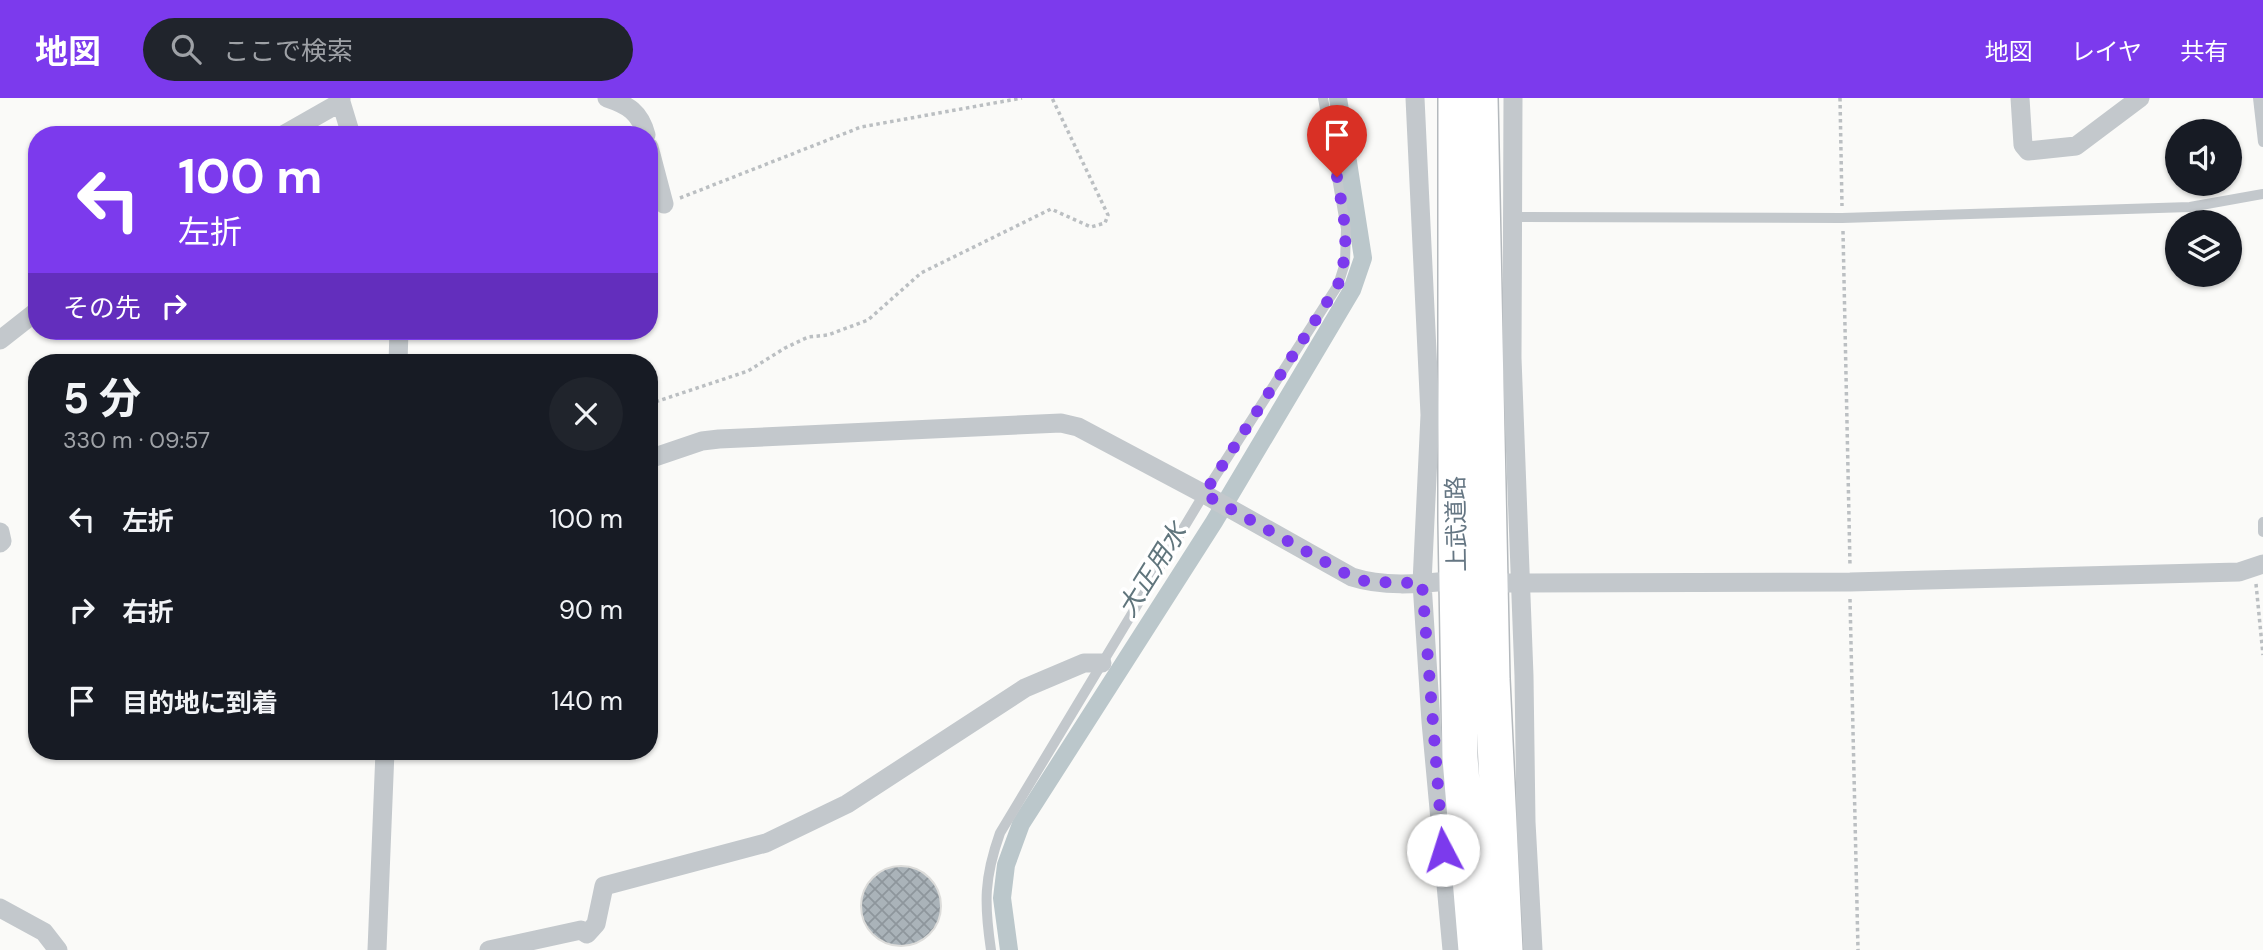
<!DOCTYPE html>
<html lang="ja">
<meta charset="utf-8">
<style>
:root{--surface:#171b24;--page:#20242c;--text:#f1f3f6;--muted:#9ea1a6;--accent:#7c3aed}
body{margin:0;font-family:"DM Sans","Noto Sans JP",sans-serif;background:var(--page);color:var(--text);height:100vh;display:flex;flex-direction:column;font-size:26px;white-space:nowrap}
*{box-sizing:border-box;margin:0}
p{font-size:23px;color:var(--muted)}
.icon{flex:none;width:38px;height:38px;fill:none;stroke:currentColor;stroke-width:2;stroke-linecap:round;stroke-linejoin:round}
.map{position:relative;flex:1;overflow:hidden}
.side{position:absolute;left:28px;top:256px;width:630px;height:406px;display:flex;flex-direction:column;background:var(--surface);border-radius:28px;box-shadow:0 2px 5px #0004}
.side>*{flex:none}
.top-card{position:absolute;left:28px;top:28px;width:630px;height:214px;border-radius:28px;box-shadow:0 2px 5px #0004;background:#7c3aed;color:#fff;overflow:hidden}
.controls{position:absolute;left:2165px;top:21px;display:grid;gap:14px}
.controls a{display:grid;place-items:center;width:77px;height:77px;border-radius:50%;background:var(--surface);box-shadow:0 2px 5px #0004;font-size:35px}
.pin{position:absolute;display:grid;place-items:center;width:60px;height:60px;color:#fff;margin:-72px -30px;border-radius:50% 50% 50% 0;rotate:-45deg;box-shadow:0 0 7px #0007}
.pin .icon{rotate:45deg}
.me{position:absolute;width:77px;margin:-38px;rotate:355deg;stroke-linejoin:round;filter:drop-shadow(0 0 5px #0008)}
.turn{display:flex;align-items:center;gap:24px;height:147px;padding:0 35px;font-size:32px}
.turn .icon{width:91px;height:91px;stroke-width:2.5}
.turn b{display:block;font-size:49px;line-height:60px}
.then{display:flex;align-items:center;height:66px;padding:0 35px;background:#0003;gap:14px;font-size:26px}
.round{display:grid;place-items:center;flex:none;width:74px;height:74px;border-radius:37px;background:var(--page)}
.overview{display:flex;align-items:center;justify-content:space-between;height:119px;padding:0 35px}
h1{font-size:42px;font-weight:700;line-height:52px}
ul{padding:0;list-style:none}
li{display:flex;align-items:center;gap:21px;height:91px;padding:0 35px}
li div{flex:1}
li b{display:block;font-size:26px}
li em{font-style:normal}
header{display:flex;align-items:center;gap:42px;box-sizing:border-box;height:98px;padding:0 35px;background:var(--accent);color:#fff}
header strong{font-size:33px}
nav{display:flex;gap:38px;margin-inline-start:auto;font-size:24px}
.search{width:490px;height:63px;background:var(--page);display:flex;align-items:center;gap:18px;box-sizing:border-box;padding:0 24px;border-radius:38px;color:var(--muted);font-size:26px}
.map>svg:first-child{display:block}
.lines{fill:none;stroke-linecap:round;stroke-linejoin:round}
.canal{stroke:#bbc7cb;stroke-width:18}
.building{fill:url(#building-cross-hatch);stroke:#dcdcda;stroke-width:2}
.highway-casing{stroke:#b4b9bd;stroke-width:38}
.path{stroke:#bbbfc2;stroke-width:3.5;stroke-dasharray:3.5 3.5;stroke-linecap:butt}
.lane{stroke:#c3c8cc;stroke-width:10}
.street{stroke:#c3c8cc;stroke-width:19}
.highway{stroke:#fff;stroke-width:35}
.route{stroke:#7c3aed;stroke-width:12;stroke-dasharray:0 21.6}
.labels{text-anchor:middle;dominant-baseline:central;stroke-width:7;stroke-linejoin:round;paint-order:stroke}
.street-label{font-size:24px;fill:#657683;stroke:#fff}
.water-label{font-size:26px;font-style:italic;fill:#60757c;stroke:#fff}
</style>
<header>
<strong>地図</strong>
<div class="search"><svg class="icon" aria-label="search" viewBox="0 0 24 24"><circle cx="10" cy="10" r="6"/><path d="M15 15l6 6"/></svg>ここで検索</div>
<nav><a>地図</a><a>レイヤ</a><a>共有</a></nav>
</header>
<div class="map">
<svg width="2263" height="852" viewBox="0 0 2263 852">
<defs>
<pattern id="building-cross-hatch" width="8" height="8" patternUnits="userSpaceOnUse" patternTransform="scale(1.75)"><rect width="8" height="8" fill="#aab3b9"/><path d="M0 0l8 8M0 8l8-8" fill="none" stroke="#8e969c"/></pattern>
</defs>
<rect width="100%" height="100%" fill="#fafaf8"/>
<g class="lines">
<path class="canal" d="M1009,852L1002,800L1006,767L1021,726L1214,424L1352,192L1363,160L1338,0"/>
</g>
<path class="building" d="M861 808a40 40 0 1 1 80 0a40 40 0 1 1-80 0Z"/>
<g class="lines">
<g class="highway-casing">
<path id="highway" d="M1456,0V423L1460,660L1476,852
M1480,0L1492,581L1505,852"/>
</g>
<path class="path" d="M1840,0L1842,108
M680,100L861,29L1022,0
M1843,133L1850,468
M649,306L748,273L785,250L808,239L828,237L868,222L921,175L1051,111L1091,129L1105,125L1108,117L1052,0
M2256,486L2263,557
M1850,501L1858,852"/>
<path class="lane" d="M2258,0L2263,44
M1511,119L1842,120L2190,109L2263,96
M2263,424V434
M991,852C984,805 984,780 1000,735L1204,396L1338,187L1345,165L1346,131L1323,0"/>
<path class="street" d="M341,0V4L351,37
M607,0C628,7 640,14 646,37
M1415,0L1430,317L1422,485L1431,624L1452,852
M1513,0L1512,260L1524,578L1526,724L1533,852
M2020,0L2023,47L2028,53L2076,48L2140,0
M283,37L341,4
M649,49L664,106
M0,242L37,213
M398,264L399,233
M649,361L702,343L719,341L1061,325L1078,329L1204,396L1352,479C1383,489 1418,486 1449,483
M0,434L2,443L0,445
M1506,485L1850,484L2239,474L2263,466
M0,810L44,834L58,852
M377,852L385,653
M489,852L581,832L587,836L596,826L604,788L766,745L847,706L1025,590L1084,565H1102"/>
<use href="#highway" class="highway"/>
</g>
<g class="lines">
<path class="route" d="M1337,79C1344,121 1351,145 1338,187L1204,396L1352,479L1368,484L1422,485L1443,752"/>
</g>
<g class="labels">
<g class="street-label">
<text transform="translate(1456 426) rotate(-91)">上武道路</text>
</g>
<g class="water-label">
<text transform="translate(1152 472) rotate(-58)">大正用水</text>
</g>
</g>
</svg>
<div class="controls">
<a><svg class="icon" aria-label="sound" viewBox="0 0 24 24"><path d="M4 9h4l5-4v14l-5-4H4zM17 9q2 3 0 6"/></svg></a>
<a><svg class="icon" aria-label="layers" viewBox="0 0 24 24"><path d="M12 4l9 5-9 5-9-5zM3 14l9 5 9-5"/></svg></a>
</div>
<div class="pin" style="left:1337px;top:79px;background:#d93025"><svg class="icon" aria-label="arrive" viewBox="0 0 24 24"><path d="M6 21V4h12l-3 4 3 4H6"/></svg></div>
<svg class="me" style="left:1443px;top:752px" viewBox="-20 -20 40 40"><circle r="19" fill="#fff"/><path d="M0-13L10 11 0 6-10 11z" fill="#7c3aed"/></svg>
<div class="top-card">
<div class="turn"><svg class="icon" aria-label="left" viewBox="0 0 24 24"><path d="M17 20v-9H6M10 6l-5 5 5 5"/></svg><div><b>100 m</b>左折</div></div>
<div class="then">その先<svg class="icon" aria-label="right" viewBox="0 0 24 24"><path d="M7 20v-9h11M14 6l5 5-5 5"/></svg></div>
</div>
<section class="side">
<div class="overview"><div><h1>5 分</h1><p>330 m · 09:57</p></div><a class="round"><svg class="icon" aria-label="close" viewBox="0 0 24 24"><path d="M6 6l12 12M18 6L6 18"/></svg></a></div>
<ul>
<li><svg class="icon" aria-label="left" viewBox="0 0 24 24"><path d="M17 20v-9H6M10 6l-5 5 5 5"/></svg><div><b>左折</b></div><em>100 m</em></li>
<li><svg class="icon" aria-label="right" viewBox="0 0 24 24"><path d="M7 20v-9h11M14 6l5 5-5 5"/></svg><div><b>右折</b></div><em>90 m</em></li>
<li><svg class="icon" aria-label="arrive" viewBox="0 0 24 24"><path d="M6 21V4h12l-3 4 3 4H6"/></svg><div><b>目的地に到着</b></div><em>140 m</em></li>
</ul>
</section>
</div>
